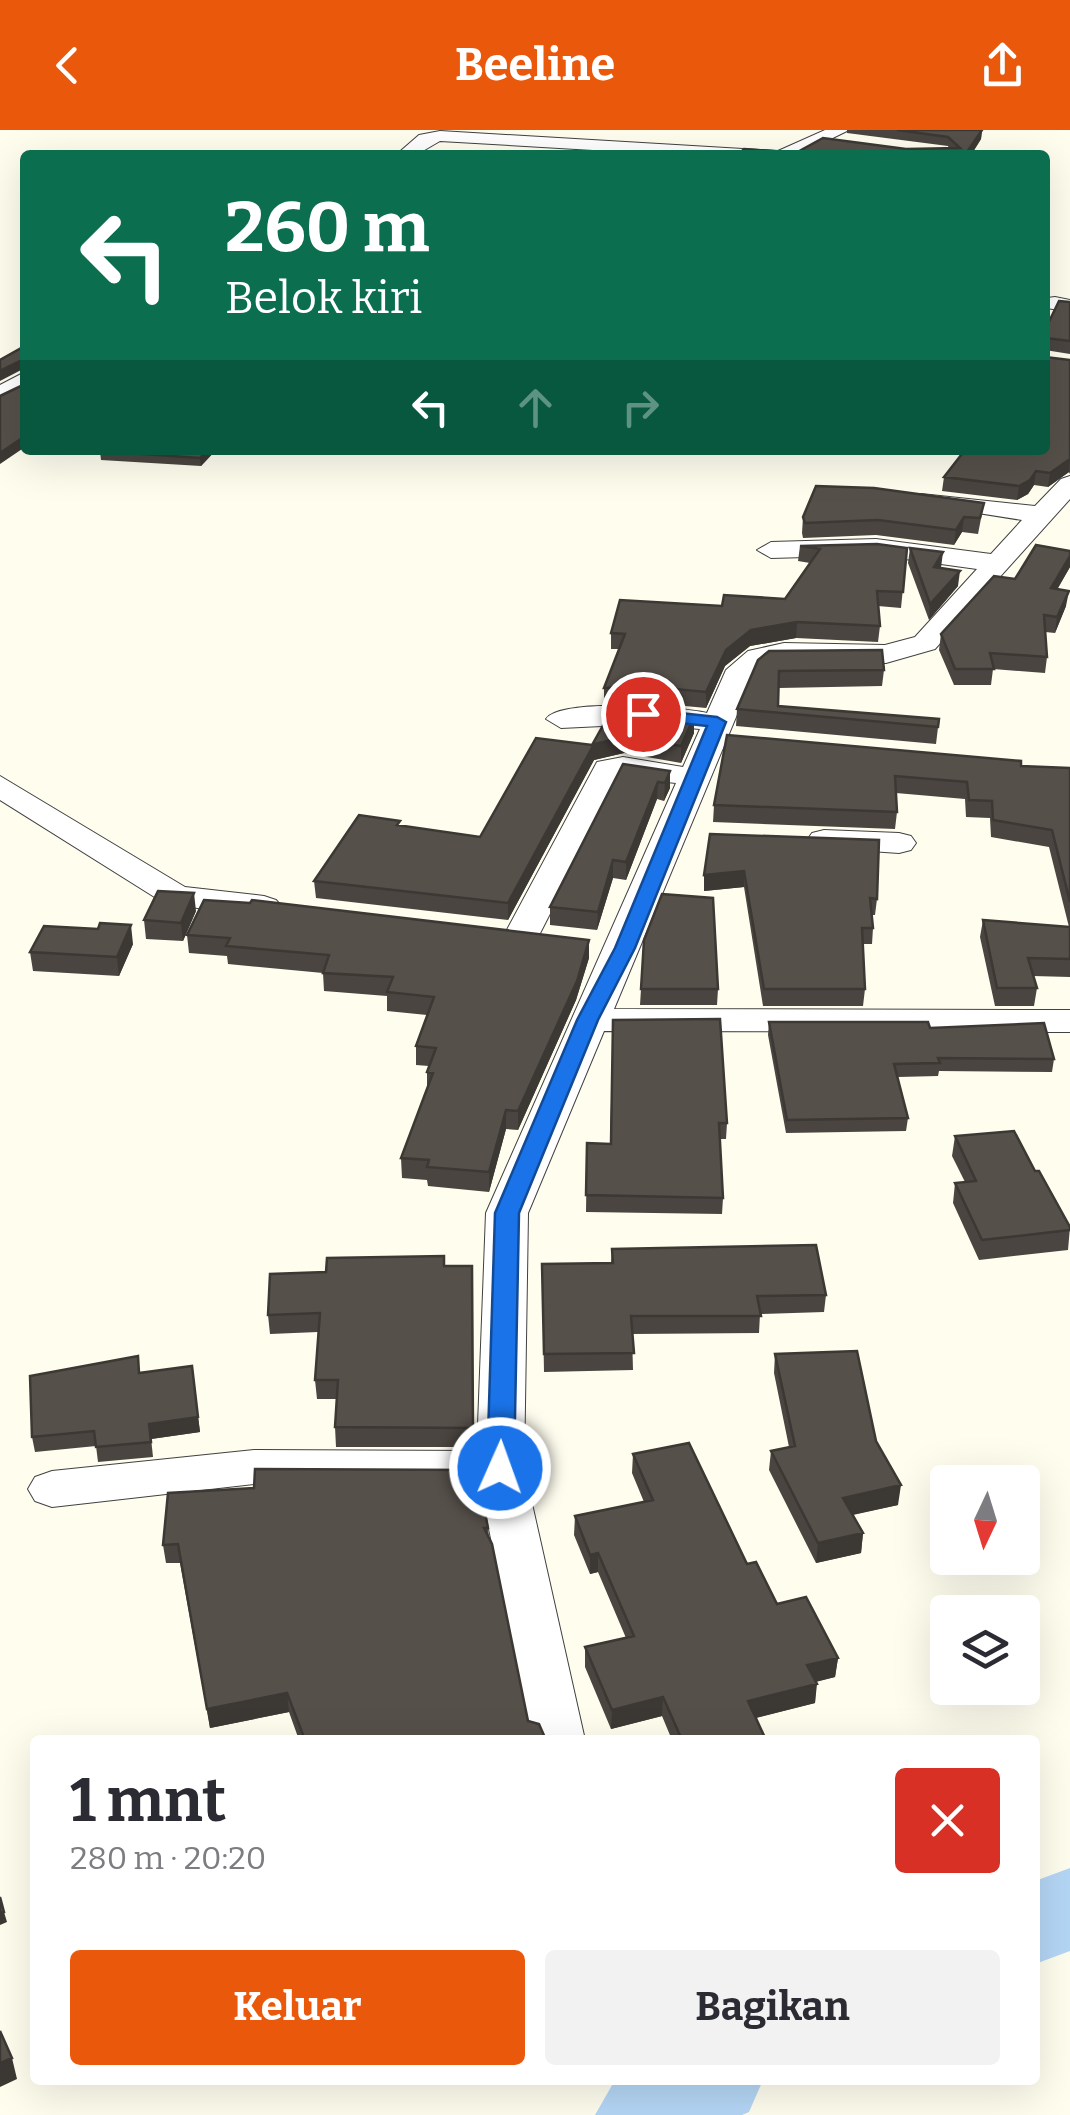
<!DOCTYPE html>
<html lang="id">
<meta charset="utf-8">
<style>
:root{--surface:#fff;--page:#f2f2f3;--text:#2b2b33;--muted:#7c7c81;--accent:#ea580c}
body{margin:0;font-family:Bitter,serif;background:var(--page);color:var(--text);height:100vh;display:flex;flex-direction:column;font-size:38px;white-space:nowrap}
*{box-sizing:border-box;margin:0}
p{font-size:32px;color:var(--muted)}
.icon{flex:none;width:55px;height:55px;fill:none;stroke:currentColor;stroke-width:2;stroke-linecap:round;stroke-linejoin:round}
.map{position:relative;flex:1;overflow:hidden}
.drawer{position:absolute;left:30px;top:1605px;width:1010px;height:350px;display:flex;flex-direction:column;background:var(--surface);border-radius:10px;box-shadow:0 10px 40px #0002}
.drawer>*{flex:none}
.guide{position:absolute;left:20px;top:20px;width:1030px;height:305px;border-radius:10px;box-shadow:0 10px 40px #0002;background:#0b6e4f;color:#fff;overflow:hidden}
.needle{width:65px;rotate:184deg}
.tools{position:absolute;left:930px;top:1335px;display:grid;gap:20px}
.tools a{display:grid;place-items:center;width:110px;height:110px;border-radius:10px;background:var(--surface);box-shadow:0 10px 40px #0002;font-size:50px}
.pin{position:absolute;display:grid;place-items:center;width:85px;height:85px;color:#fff;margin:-42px;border:5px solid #fff;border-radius:50%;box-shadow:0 2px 10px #0007}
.me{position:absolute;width:110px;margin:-55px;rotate:2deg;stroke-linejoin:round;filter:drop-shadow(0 0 8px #0008)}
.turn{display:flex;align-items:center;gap:35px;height:210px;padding:0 40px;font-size:45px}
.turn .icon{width:130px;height:130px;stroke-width:2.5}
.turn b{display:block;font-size:70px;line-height:85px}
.lanes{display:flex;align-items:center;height:95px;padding:0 40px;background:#0003;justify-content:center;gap:50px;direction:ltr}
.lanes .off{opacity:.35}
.round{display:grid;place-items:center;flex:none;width:105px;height:105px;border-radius:10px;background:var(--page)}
.head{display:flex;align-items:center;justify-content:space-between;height:170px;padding:0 40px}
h1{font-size:60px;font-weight:700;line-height:75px}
.button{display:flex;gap:20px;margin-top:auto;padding:20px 40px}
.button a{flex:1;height:115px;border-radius:10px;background:var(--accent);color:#fff;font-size:40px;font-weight:700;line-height:115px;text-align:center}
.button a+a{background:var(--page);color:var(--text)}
header{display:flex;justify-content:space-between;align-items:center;height:130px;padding:0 40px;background:var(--accent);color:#fff;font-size:45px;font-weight:700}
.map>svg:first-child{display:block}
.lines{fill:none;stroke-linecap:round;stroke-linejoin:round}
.river{fill:#b4d6f5;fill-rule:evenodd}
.minor-casing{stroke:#414141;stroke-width:2}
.minor{fill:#fff;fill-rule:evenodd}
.wall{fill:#4a4540}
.shaded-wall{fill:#3c3834}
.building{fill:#56504a;stroke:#3c3834;stroke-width:2.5}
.route{fill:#1a73e8;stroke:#114b97;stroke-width:2.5}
</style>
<header><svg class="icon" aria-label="back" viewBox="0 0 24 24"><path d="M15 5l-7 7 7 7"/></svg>Beeline<svg class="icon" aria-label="share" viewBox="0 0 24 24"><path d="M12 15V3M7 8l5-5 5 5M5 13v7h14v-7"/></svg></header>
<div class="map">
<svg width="1070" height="1985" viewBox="0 0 1070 1985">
<rect width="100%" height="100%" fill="#fffdee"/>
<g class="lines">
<path class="river" d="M1070,1738V1821L1035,1834V1751Z
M615,1950H763L749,1982L742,1985H595Z"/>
<g class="minor-casing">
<path id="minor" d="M825,0H849L798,25H678L440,11L416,25H396L419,5L440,1L778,21Z
M1055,167L1070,170V182L1047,178V168Z
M25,242V260L0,273V255Z
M1070,346V369L935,519L886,533L784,531L767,534L754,544L614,879L1070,880V902L604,901L528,1083L524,1338L585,1610L532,1609L480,1355L254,1354L52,1377L35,1371L28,1359L35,1347L52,1341L254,1320L477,1321L486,1083L676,653L620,647L533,817H507L502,809L597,632L623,627L683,637L700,599L643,594L561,598L546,589C560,568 681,577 707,583L726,540L748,521L784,513L885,515L915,507L977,439L876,425L771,428L757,420L771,412L876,409L991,424L1022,390L921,374L917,369L921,364L1035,376L1061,349Z
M0,646L185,757L264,766L276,770L282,777L276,784L264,788L164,773L0,670Z
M824,700L899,703L911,706L916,713L911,720L899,723L812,717L807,710L812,703Z"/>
</g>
<use href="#minor" class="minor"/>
</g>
<path class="wall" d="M847,0H982L981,9L971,25H792L949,18L948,16L847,3Z
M1070,172V224L1045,220V200Z
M1070,230V344L1069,342L1048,357L1034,355L1028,364L1017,370L942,361L944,347L964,321L956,320H1045Z
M216,320L201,336L101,330L100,321Z
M984,373L978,404L962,402L954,415L876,405L803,408L802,403L803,387Z
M800,416L907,418L901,478L878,476L880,496L878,512L796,508L750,516L725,536L706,578L643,572L604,575V558L619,519H611V503L722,476L785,469L810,433L798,431Z
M910,418L958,456L929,490L908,433Z
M1070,421V437L1057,459L1066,476L1055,503L1045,502L1047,527L1045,543L993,539L991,555H954L939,520L941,504L1015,449Z
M758,530L884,540L882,556L779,558L778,576L939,589L936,614L736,596L737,579Z
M610,583L694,603L681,633L624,623L594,630L508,790L316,768L314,751L400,696L480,707L592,615Z
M727,605L1021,636L1070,638V847L1033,846L1037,858L1034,876H995L980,807L983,790L1069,797L1049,717L991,707L990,688L966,687L965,669L896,663L897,682L895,699L713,692L714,675Z
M623,634L670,641V658L664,671L657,669L626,750L613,748L597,800L550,795V777Z
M710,704L877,769L875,785H872L873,798L872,814H863L865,859L863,876H763L744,757L704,761Z
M196,781L183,811L146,809L144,790Z
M187,805L589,828L576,870L518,1000L506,999L489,1062L428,1056L427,1050L402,1048L401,1028L427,959V942L429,936L416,935V916L427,885L387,881V866L324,861L323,843L228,834L227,826L189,823Z
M644,810L718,859L717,875H640Z
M133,814L119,846L33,841L30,822Z
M613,890L727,993L726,1009H720L723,1068L722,1084L586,1082L587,1013L610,1014Z
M769,892L930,898L1054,929L1052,942L939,941L938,946L898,947L908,988L906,1001L786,1003L768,905Z
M955,1006L1035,1041L1070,1097L1068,1120L979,1130L953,1073L955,1053L965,1052L952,1026Z
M612,1119L826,1165L824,1182L760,1184L759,1203L632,1204L633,1240L544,1242L542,1134L611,1133Z
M444,1136H472L473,1317H336L335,1297L337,1269H317L315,1250L318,1202L270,1204L268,1185Z
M775,1224L876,1311L898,1375L853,1385L863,1403L861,1423L816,1433L769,1340L771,1321L789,1317L774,1243Z
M192,1236L200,1302L151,1309L153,1327L98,1332L96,1316L35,1322L32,1307L140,1243Z
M633,1324L747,1434L777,1474L838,1528L835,1547L816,1552L815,1573L756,1588L766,1610H672L662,1586L611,1599L585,1537V1517L626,1508L598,1442L590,1444L574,1405L575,1386L644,1372L632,1343Z
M488,1398L489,1407L528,1591L546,1610H299L289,1582L210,1598L180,1433H166L163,1415Z"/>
<path class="shaded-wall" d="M982,0L981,9L971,25H965Z
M22,230L23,239L0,251V241Z
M25,306V317L0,334V323Z
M207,320H216L201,336L200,328Z
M1070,329L1069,342L1048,357L1050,343Z
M1036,341L1034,355L1028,364L1017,370L1019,356Z
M964,387L962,402L954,415L956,400Z
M943,422L941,438L934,437Z
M1070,426V437L1049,474L1051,458Z
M960,441L958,456L929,490L930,474Z
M1069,461L1066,476L1055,503L1057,487Z
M797,492L796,508L750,516L725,536L706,578V562L726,520L751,500Z
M694,587V603L681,633V616Z
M624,607V623L594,630L508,790V773L594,614Z
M670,641V658L664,671L665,653Z
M658,652L657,669L626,750V732Z
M613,730V748L597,800L598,782Z
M744,741V757L704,761V745Z
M194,763L196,781L183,811L181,793Z
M131,795L133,814L119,846L117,827Z
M589,810V828L576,870L518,1000V981Z
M506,980V999L489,1062V1042Z
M198,1287L200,1302L151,1309L153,1327L149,1294Z
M901,1355L898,1375L841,1387L843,1368Z
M863,1403L861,1423L816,1433L818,1413Z
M598,1423V1442L590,1444V1425Z
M838,1528L835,1547L805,1554L807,1535Z
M817,1554L815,1573L747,1590L748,1571Z
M287,1563L289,1582L210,1598L207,1579Z
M663,1567L662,1586L611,1599L612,1580Z
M4,1782L7,1792L0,1795V1783Z
M12,1928L17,1949L0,1957V1933Z"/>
<path class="building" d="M897,0H982L965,25H792L823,8L906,19L960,18L948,7Z
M744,19L786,22L783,25H738Z
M1059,171L1070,172V211L1045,208V200Z
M25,216V230H22L0,241V230Z
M1045,227L1070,230V329L1050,343L1036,341L1030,350L1019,356L944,347L965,320H1045Z
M25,254V306L0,323V266Z
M102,320H207L200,328L100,321Z
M816,356L874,358L984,373L980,388L964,387L956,400L878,390L805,393L803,387Z
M877,414L907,418L903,462L877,461L880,496L797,492L751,500L726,520L706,562L643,556L604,558L625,504L611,503L620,470L722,476L724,465L785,469L820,419L800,416Z
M1036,415L1070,421V426L1051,458L1069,461L1057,487L1044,485L1047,527L990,523L994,539H955L941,504L994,446L1015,449Z
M910,418L943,422L934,437L960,441L930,474Z
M882,520L884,540L779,541L778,576L939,589L938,597L737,579L758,530L769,521Z
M610,583L694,587L681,616L624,607L594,614L508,773L314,751L359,685L400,691L397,695L480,707L536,608L592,615Z
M727,605L1021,631V636L1070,638V772L1052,700L993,690L992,671L969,670L967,652L895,646L897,682L714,675Z
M623,634L670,641L665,653L658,652L626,732L613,730L598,782L550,777Z
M710,704L879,710L877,769L870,768L873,798H862L865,859H764L744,741L704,745Z
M158,761L194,763L181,793L144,790Z
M662,764L713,768L718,859H641L644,810Z
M204,770L250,773L252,770L589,810L577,851L518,981L506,980L489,1042L427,1037L429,1030L401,1028L433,943L427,942L436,918L416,916L434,867L387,862L393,847L323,843L329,825L226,816L230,808L187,805Z
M983,790L1070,797V829L1028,828L1037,858H997Z
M100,793L131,795L117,827L30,822L44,796L98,799Z
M720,889L727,993H719L723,1068L586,1065L587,1013L611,1014L613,890Z
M769,892H928L930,898L1044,893L1054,929L938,928L940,933L894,934L908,988L787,990Z
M1014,1001L1035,1041H1039L1070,1097V1100L982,1110L955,1053L976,1051L955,1006Z
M816,1115L826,1165L757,1166L761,1186H631L634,1223L544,1224L542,1134L613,1133L612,1119Z
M444,1126V1136H472L473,1298L335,1297L338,1250H315L320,1183L268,1185L270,1144L326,1142L327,1128Z
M857,1221L876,1311L901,1355L843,1368L863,1403L818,1413L771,1321L795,1316L775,1224Z
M138,1226L139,1243L192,1236L198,1287L149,1294L151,1312L96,1317L94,1301L32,1307L30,1246Z
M689,1313L747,1434L756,1432L777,1474L806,1467L838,1528L807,1535L817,1554L748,1571L766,1610H682L663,1567L612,1580L585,1517L634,1506L598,1423L590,1425L575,1386L653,1370L633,1324Z
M255,1339L477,1340L488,1398H484L492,1414L528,1591L539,1594L546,1610H305L287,1563L207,1579L178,1414L163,1415L168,1363L254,1358Z
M0,1767L4,1782L0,1783Z
M0,1901L12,1928L0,1933Z"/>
<path class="route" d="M643,579L717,587L726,592L635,818L598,890L519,1083L514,1338L500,1348L487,1338L495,1083L577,890L615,818L707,596L637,588L634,584Z"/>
</svg>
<div class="tools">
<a><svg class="needle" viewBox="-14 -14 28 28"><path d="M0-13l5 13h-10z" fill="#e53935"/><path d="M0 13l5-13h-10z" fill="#7c7c81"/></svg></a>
<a><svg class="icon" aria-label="layers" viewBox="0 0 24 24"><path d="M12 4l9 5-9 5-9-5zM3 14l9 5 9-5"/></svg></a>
</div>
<div class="pin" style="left:643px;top:584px;background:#d93025"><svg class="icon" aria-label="arrive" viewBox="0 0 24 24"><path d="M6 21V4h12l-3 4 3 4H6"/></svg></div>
<svg class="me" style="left:500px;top:1338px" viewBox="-20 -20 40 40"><circle r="17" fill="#1a73e8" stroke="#fff" stroke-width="3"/><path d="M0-11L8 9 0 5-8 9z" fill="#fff"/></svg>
<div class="guide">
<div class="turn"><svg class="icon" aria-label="left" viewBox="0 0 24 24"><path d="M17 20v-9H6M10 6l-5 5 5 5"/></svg><div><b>260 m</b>Belok kiri</div></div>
<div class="lanes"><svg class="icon" aria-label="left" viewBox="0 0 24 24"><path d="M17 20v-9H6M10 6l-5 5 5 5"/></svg><svg class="icon off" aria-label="ahead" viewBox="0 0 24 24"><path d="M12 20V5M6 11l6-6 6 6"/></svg><svg class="icon off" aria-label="right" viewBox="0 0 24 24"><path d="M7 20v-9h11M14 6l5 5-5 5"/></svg></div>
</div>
<section class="drawer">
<div class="head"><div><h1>1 mnt</h1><p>280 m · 20:20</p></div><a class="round" style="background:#d93025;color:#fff"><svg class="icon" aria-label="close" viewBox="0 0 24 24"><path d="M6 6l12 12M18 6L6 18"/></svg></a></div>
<div class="button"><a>Keluar</a><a>Bagikan</a></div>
</section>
</div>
